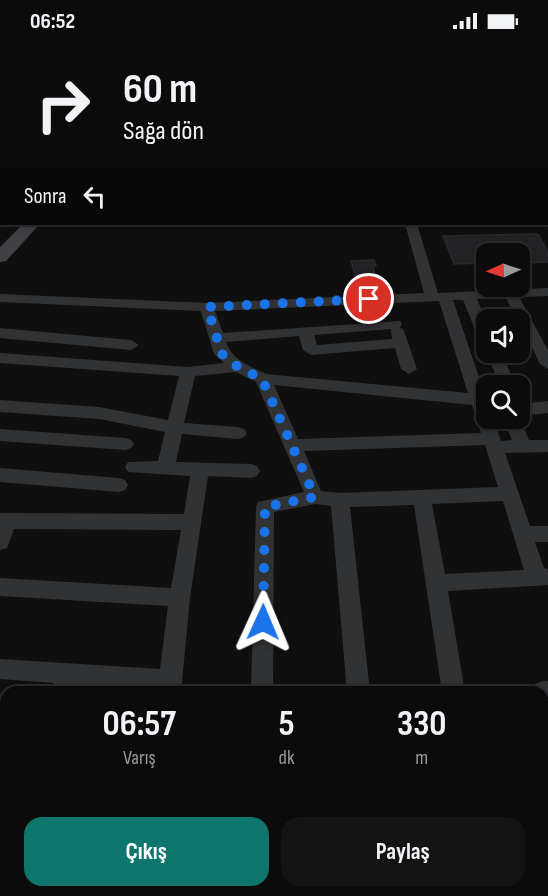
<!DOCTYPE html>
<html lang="tr">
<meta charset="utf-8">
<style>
:root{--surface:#0b0b0c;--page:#141415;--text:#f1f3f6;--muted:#9a9b9d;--line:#2b2b2d;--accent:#0f766e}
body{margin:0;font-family:"Sofia Sans Condensed",sans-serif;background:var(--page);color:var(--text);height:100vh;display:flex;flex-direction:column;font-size:22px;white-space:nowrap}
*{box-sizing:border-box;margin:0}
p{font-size:20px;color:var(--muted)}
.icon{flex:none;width:33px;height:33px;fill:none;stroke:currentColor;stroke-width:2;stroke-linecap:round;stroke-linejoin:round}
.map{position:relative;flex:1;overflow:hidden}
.panel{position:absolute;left:0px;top:644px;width:549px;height:212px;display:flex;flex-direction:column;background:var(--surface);border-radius:18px 18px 0 0;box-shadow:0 3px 9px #0003,0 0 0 2px var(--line)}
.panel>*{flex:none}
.hud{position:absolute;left:0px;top:0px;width:549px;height:183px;box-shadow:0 3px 9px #0003,0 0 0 2px var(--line);background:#0b0b0c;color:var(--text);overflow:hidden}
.needle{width:39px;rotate:267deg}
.fabs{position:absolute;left:476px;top:201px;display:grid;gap:12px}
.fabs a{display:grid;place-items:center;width:54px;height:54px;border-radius:12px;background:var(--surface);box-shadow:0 3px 9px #0003,0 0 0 2px var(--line);font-size:30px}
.pin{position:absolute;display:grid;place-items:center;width:51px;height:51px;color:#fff;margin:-26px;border:3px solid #fff;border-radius:50%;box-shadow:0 2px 6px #0007}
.me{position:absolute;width:66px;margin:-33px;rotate:1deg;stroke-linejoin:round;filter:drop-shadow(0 0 4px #0008)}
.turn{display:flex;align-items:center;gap:21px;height:126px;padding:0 24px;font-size:27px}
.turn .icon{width:78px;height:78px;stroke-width:2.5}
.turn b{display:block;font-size:42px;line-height:51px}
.then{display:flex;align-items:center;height:57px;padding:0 24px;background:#0003;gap:12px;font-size:22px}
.eta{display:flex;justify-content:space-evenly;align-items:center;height:102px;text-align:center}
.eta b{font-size:36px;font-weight:700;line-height:42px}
.action{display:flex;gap:12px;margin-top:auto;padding:12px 24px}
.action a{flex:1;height:69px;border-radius:18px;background:var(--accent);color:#fff;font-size:24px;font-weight:700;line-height:69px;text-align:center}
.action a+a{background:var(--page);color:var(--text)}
.status{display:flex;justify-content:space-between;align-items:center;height:42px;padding:0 30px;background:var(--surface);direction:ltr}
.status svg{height:16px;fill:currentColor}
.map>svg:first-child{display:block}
.building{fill:#222224;stroke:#29292c;stroke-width:1.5}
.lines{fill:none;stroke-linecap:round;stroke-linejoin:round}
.street{fill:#303234;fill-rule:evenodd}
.secondary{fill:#3f4144;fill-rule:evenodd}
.route{stroke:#1a73e8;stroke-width:10;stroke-dasharray:0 18}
</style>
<div class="status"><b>06:52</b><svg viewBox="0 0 49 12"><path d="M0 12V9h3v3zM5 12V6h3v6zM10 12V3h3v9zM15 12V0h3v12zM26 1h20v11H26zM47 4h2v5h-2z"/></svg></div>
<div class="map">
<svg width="548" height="854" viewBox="0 0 548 854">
<rect width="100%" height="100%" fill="#0f0f10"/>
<path class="building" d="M538,192L548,210V220L525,221L518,208L478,209L483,221L454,222L443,194Z
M374,218L376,224H373L378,246L359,247L351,219Z"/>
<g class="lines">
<path class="street" d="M0,0H11L0,4Z
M37,0H46L36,2Z
M70,0H79L69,2Z
M103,0H111L102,2Z
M134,0H142L133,2Z
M245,0H285L284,2Z
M308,0H316L317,2H309Z
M329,0H337V2H329Z
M404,0H412L413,2H405Z
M513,0H522L523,2H514Z
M0,32H2V38H0Z
M0,132H2V138H0Z
M405,182H417L438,251L548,246V254L519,255L548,308V327L540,322L519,278H517L506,256L477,257L486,278V300L478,295L463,258H453L486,356V376H493L501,399L512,398L503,376L519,375L529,398H548V410L505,411L530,484H548V500H535L544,526L548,527V543L448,549L465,650H442L414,463L350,465L370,650H347L331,464L315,462L274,470L273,650H251L256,465L258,460L304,450L256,340L236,330L195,334L184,381L238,385L244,387L247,391L244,395L238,397L182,392L176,420L251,422L257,424L260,429L257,434L251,436L208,434L190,556L181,650L76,642L75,650H52L54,641L0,637V617L160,627L168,564L0,554V536L171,546L181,488L14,487L7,506L0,508V471L184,472L190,434L128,430L125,425L128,420L158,419L165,390L99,377L0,370V358L99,365L168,378L179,334L0,321V311L188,325L224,321L214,312L201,269L0,260V252L207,261L424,251ZM439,259L468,351L266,332C250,324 232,318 226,300L299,294L303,308L311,313L395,306L401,327L409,332L417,327L404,289L400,285L402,282L400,279L223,291L215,269ZM391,287L392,297L317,303L314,293ZM274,343L472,363L481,391L298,397ZM485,403L498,445L340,451L321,449L304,409ZM503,459L524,528L445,532L432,462Z
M0,286L131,298L139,303L131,308L0,296Z
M486,309L501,310L512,335L510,339H498Z
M548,359V371L519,374V362Z
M0,387L125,396L131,398L134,402L131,406L125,408L0,399Z
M0,426L119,436L125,438L128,443L125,448L119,450L0,440Z
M543,639H548V661H543V650H532L535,642Z
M0,715H6V739H0Z
M543,740H548V766H543Z
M0,835L6,836V849H56L58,854H0Z
M123,849H151L150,854H122Z
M242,849H270V854H242Z
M358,849H386V854H358Z
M471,849H499L500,854H472Z"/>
<path class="secondary" d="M186,0H198L186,2Z
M0,79H2V87H0Z
M23,182H40L6,219L0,220V205Z"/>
</g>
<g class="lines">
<path class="route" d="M263,580L265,465L315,455L262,337L238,325L222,312L207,265L369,257"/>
</g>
</svg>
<div class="fabs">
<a><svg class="needle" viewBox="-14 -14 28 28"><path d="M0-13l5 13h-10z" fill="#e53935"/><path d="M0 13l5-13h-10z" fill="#9a9b9d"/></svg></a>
<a><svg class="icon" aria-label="sound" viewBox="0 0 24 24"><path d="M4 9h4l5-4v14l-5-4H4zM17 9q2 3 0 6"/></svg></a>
<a><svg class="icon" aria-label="search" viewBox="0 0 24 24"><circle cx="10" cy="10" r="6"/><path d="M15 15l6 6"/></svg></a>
</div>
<div class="pin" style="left:369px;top:257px;background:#d93025"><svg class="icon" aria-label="arrive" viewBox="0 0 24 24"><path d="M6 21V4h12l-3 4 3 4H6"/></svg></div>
<svg class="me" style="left:263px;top:580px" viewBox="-20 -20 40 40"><path d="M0-17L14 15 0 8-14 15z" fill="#1a73e8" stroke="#fff" stroke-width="4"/></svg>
<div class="hud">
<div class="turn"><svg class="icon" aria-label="right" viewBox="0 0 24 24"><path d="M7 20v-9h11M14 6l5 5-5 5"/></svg><div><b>60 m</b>Sağa dön</div></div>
<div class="then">Sonra<svg class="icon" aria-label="left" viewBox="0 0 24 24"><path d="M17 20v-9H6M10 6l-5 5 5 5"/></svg></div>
</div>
<section class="panel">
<div class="eta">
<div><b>06:57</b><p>Varış</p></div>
<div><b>5</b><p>dk</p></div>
<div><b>330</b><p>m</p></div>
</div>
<div class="action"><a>Çıkış</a><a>Paylaş</a></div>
</section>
</div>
